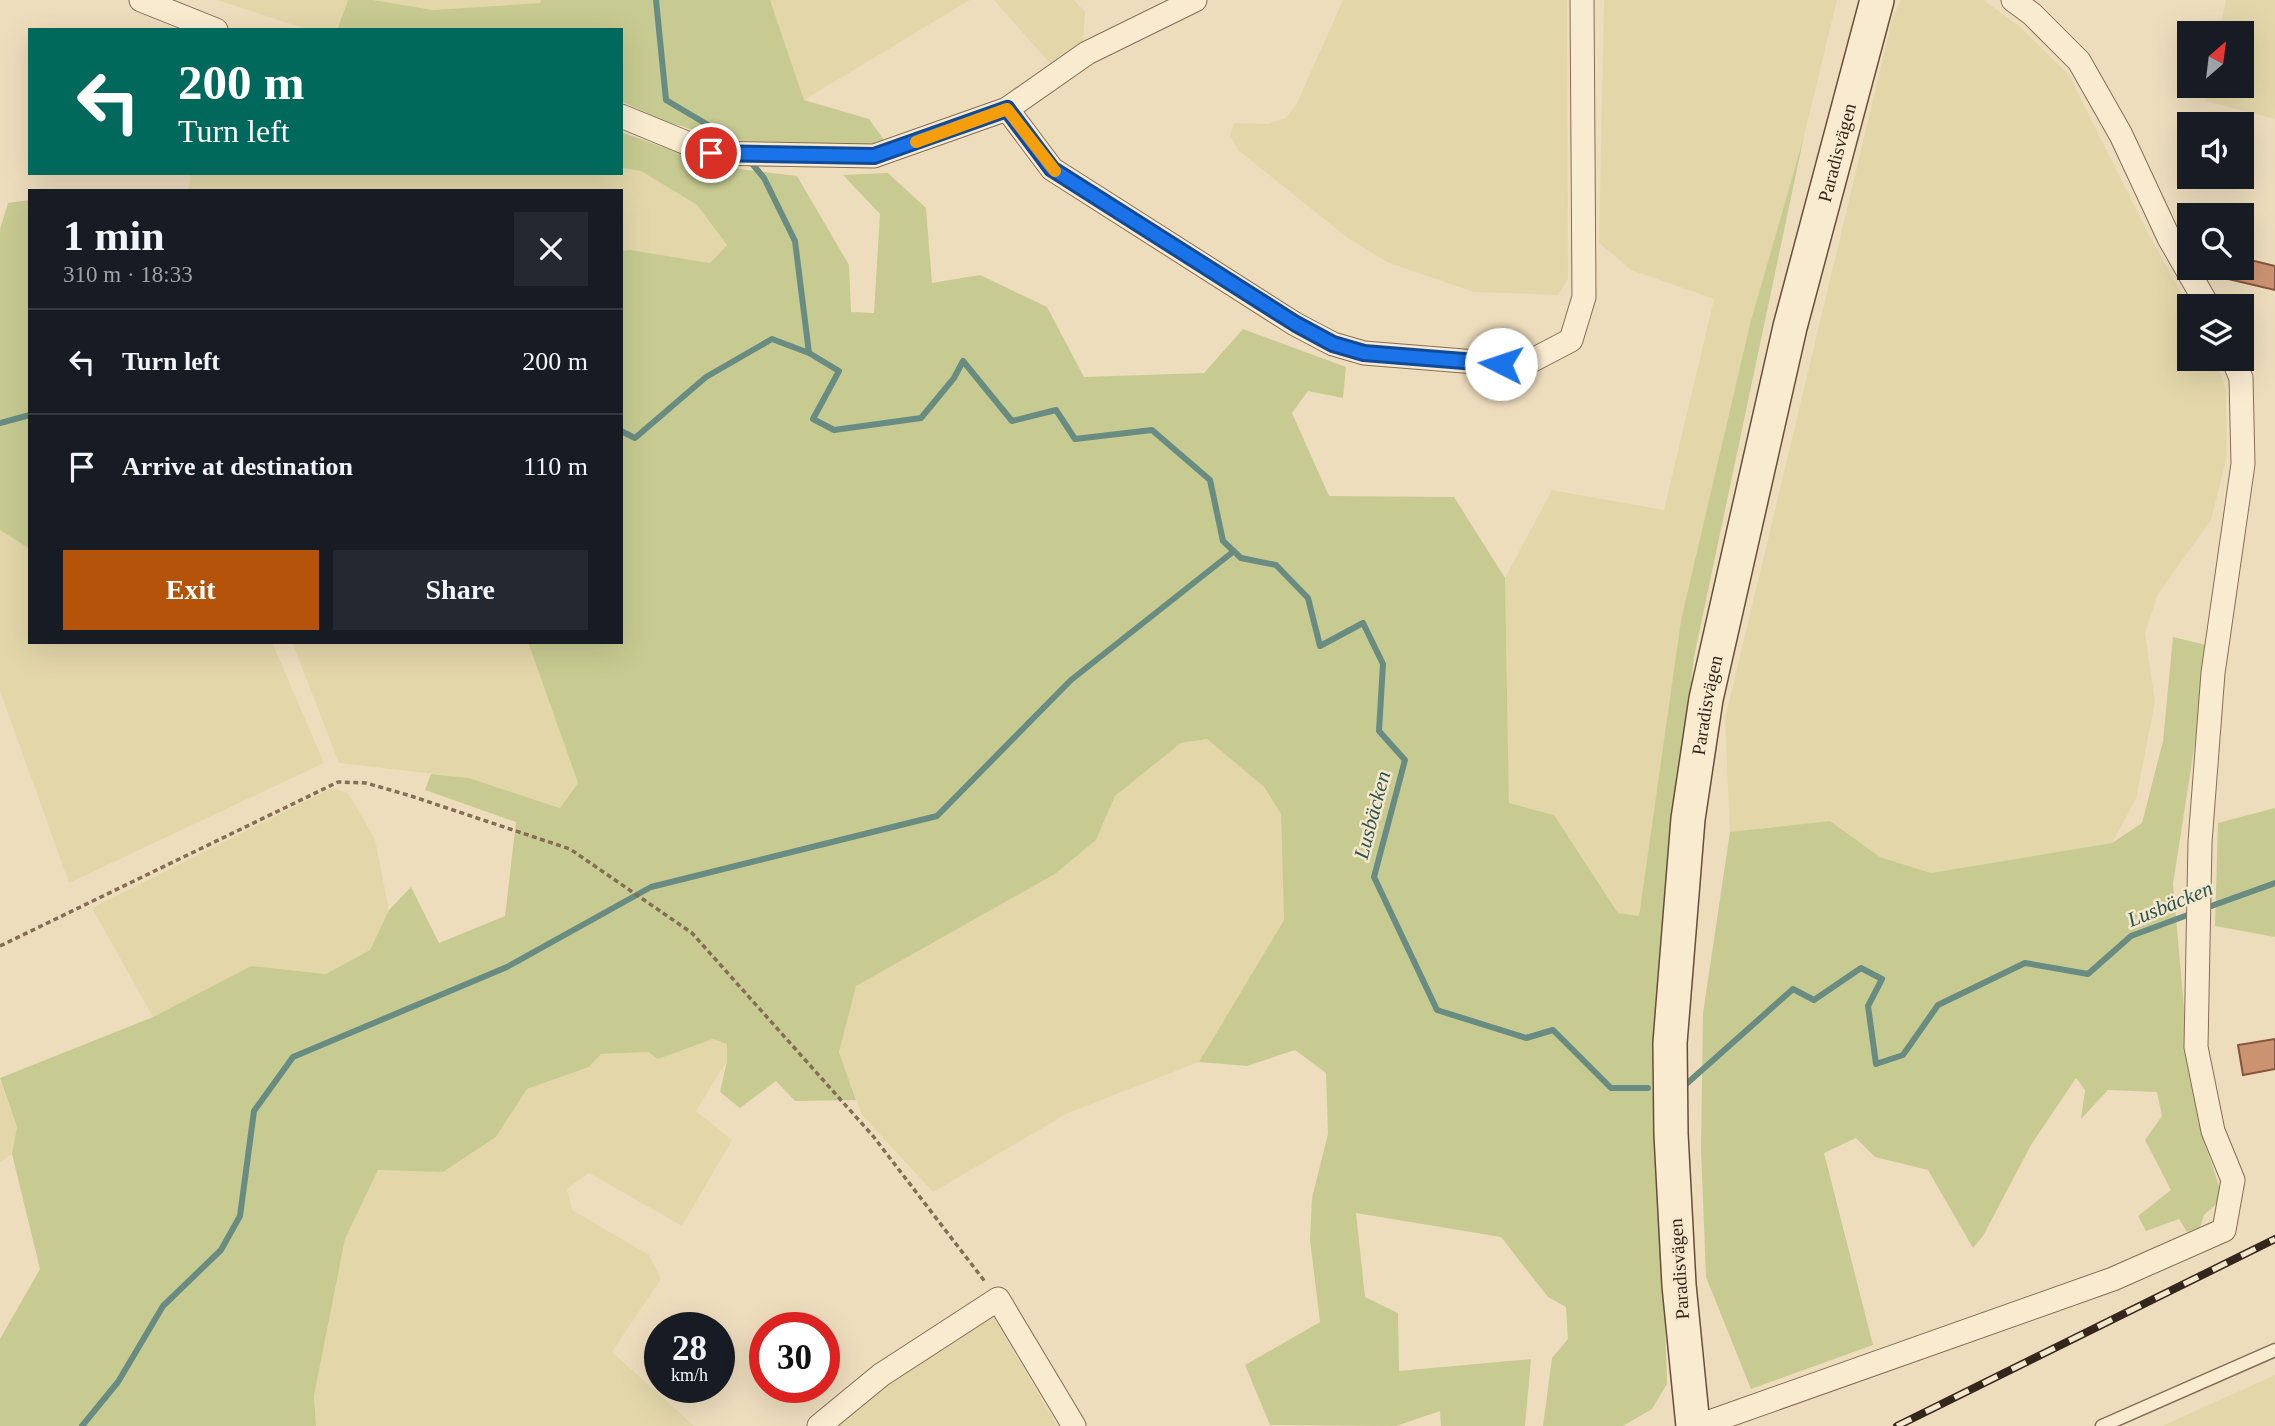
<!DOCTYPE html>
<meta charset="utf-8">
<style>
:root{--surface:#171b24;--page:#242831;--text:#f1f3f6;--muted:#9ea1a6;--line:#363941;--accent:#b45309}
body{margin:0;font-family:Georgia,serif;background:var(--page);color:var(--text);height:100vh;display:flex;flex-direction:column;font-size:26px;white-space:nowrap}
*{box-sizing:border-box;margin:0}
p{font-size:23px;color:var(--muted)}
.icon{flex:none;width:38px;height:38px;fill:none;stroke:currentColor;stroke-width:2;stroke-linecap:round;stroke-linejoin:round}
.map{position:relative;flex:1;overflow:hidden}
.drawer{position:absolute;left:28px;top:189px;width:595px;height:455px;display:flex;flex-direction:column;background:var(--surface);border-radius:0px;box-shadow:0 7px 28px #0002}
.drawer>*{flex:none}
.hud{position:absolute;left:28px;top:28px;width:595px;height:147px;border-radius:0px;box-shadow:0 7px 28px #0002;background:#00695c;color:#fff;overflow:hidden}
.needle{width:46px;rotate:28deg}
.tools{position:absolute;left:2177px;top:21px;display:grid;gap:14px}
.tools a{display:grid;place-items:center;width:77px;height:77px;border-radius:0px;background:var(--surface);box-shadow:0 7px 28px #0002;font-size:35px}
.speed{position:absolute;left:644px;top:1312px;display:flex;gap:14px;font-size:35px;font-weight:700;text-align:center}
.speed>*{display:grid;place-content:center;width:91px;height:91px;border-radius:50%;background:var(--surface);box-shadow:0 7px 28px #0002;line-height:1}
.speed small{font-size:18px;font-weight:400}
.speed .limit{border:10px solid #d22;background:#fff;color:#111}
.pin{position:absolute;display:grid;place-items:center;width:60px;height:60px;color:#fff;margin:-30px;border:4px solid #fff;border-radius:50%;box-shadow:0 2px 7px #0007}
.me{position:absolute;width:77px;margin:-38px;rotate:274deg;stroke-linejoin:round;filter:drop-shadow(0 0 5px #0008)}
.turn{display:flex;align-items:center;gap:24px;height:147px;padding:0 35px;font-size:32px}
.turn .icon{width:91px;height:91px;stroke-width:2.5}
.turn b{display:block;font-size:49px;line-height:60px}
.round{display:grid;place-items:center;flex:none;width:74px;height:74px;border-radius:0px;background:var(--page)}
.headline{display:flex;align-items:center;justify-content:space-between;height:119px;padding:0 35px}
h1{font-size:42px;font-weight:600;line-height:52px}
.action{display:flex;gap:14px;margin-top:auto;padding:14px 35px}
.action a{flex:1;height:80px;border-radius:0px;background:var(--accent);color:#fff;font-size:28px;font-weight:600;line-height:80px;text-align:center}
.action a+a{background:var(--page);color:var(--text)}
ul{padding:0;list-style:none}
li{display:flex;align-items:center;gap:21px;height:105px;padding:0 35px;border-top:2px solid var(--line)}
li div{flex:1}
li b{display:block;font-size:26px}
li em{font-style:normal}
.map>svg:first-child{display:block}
.farmland{fill:#e3d7aa}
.green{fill:#c7cb91}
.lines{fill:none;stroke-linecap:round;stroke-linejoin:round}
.stream{stroke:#688c82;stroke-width:6}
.building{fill:#cc9372;stroke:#85553c;stroke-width:2}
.lane-casing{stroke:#856d56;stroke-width:15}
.street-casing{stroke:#856d56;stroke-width:25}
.secondary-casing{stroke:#674e3a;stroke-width:36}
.path{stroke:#856d56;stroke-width:3.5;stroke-dasharray:5 3.5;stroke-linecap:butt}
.lane{stroke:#f9ebd0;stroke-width:12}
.street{stroke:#f9ebd0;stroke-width:23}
.secondary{stroke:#f9ebd0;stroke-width:33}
.rail-casing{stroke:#34261b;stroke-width:8}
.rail{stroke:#f5e7cc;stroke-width:5;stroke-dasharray:16;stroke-linecap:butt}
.route-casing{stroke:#114b97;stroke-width:18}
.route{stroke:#1a73e8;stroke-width:12}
.slow{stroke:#f59e0b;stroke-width:12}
.labels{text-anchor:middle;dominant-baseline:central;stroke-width:5;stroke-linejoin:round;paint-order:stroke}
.street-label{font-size:19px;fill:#34261b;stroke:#f5e7cc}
.water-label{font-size:21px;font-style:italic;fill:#2a5550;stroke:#f5e7cc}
</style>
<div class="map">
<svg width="2275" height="1426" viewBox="0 0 2275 1426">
<rect width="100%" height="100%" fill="#eeddbd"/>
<path class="farmland" d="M217,0H348L337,30H309Z
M373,0H541V3L433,10Z
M770,0H970L804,100Z
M994,0H1074L1085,12L1083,47L1054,68Z
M1343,0H1567L1568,279L1558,295L1474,292L1389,263L1349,239L1238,150L1230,135L1234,123L1268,124L1286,118L1297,103Z
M1604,0H1837L1804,136L1750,324L1681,620L1639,916L1618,913L1554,815L1509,803L1505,578L1552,490L1664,510L1714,299L1631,270L1599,243Z
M1901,0H1983L2018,25L2069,75L2148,233L2189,307V359H2215L2226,390L2227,456L2211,520L2158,594L2145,633L2155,702L2136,799L2112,843L1931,873L1880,857L1830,821L1730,832L1725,719L1893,16Z
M2226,0H2275V119L2205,101L2209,86H2242V33H2219Z
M621,168L641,171L697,205L727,245L710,263L631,250L621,251V191H188L191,173H621Z
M0,530L30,549V642H272L324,763L69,883L0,691Z
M292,642H528L578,783L561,808L469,778L339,763Z
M1207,739L1264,787L1281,814L1284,920L1199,1062L1068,1113L933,1192L862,1115L839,1052L855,986L1055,874L1096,840L1115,796L1181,743Z
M332,788L348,793L375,839L389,910L370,950L326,974L251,966L153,1017L92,908Z
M713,1039L727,1044V1061L696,1111L732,1140L682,1226L589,1173L567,1189L572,1210L649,1255L661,1279L612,1352L694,1426H316L314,1396L345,1239L378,1169L443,1172L496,1137L527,1089L589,1067L601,1054L648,1052L658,1059Z
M0,1080L17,1127L12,1154L0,1162Z
M992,1314L1057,1426H833L895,1372Z
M2275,1375V1426H2162Z"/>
<path class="green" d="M348,0H373L433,10L540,3L541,0H770L804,100L869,119L889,147L728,140L664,121L621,101V30H337Z
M621,132L716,166L797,176L849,265L851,312L874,313L880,214L843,175L888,173L926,208L932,283L980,275L1047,307L1084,377L1204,373L1243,329L1346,367L1343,398L1308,391L1292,413L1329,496L1454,497L1505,578L1509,803L1554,815L1618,913L1639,916L1681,620L1750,324L1804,136L1694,657L1661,948V1201L1667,1384L1652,1409L1623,1426H1543L1552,1358L1568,1339L1566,1307L1548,1297L1501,1237L1356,1213L1365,1297L1398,1313L1399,1371L1531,1359L1525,1426H1441L1440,1411L1396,1426L1270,1425L1245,1365L1320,1322L1310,1240L1312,1198L1328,1134L1326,1073L1295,1050L1247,1066L1199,1062L1284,920L1281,814L1264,787L1207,739L1181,743L1115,796L1096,840L1055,874L856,986L839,1052L856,1100L795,1101L776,1081L740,1108L720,1092L727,1061V1044L713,1039L658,1059L648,1052L601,1054L589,1067L527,1089L496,1137L443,1172L378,1170L345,1239L314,1396L316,1426H0V1339L40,1269L12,1154L17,1127L0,1078L153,1017L251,966L326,974L370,950L389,910L411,887L439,943L505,916L516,822L425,790L431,774L469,778L560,808L578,783L528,642H621V251L631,250L710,263L727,245L697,205L641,171L621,168Z
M30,200V549L0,530V229L8,203Z
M2173,637L2210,646L2173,884L2187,1041L2204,1141L2223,1198L2204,1215L2200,1227L2187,1232L2179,1219L2146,1231L2138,1216L2171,1190L2145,1140L2162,1116L2157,1092L2108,1090L2081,1119L2085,1090L2076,1078L2031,1145L1983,1236L1973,1248L1928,1170L1875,1157L1856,1138L1824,1153L1873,1345L1751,1389L1706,1277L1701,1149L1703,1013L1730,832L1830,821L1880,857L1931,873L2112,843L2142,823L2163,741Z
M2275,808V937L2215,926L2218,823Z"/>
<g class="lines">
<path class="stream" d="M656,0L666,100L730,138L738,147
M749,160L764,178L795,241L809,353
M0,423L30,415
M621,431L635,438L706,377L772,339L809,353L839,371L813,419L834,430L921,418L954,378L963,361L1012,421L1056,410L1075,439L1152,430L1210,480L1223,541L1241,558L1276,565L1308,598L1320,646L1363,623L1383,664L1379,731L1405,760L1374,877L1437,1010L1526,1038L1553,1030L1611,1088H1648
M2203,909L2275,883
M1684,1086L1793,989L1814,1000L1861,968L1882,979L1868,1006L1876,1064L1903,1055L1938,1005L2025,963L2088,974L2131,936L2193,913
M82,1426L118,1382L163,1306L221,1250L240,1216L254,1111L293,1057L507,967L651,887L937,816L1071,680L1234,551"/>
</g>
<path class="building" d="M2242,258L2275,266V290L2207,274L2208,268H2242Z
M2275,1039V1069L2243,1075L2238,1045Z"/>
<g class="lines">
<g class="lane-casing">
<path id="lane" d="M2102,1426L2275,1350"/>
</g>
<g class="street-casing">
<path id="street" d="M141,0L216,30
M2013,0L2032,14L2079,61L2121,135L2169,238L2208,306
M1007,109L1052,169L1295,324L1333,344L1364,353L1501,364L1531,361L1571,340L1584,297L1582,0
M621,116L711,153L874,156L1007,109L1087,53L1195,0
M819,1426L881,1375L998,1299L1074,1426
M1698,1426L2113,1279L2224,1230L2233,1180L2213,1131L2196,1047L2200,842L2213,673L2243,464L2241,378L2233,359"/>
</g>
<g class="secondary-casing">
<g id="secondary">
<path id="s1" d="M1693,1426L1679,1285L1671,1134L1670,1043L1688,819L1706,699L1790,327L1877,0"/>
</g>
</g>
<path class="path" d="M0,946L338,782L366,783L411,796L570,849L692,933L873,1136L986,1283"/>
<use href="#lane" class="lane"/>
<use href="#street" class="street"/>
<use href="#secondary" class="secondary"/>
<g class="rail-casing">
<path id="rail" d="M1897,1426L2275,1239"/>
</g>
<use href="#rail" class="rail"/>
</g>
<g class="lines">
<g class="route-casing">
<path id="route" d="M711,153L874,156L1007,109L1052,169L1296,324L1333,344L1364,353L1501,364"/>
</g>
<use href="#route" class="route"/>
<path class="slow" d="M916,142L1007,109L1055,171"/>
</g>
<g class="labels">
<g class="street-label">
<text stroke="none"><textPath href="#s1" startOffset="1292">Paradisvägen</textPath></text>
<text stroke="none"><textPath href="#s1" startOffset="724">Paradisvägen</textPath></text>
<text transform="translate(1679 1269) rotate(-94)">Paradisvägen</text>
</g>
<g class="water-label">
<text transform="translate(1372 815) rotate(-75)">Lusbäcken</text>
<text transform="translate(2170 904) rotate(-22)">Lusbäcken</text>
</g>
</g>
</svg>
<div class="tools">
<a><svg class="needle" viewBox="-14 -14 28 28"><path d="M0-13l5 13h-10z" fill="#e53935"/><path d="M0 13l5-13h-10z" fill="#9ea1a6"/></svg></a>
<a><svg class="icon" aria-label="sound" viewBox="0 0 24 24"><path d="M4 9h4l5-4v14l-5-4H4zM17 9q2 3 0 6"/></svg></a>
<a><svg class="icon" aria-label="search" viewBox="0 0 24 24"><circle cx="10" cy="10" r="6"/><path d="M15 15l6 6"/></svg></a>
<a><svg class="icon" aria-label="layers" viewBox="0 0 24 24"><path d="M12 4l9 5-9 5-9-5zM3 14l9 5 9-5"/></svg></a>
</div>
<div class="speed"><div>28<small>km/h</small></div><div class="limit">30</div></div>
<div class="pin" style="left:711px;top:153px;background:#d93025"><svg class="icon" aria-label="arrive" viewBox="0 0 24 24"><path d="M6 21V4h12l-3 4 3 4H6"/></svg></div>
<svg class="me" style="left:1501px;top:364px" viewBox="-20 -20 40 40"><circle r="19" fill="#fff"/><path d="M0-13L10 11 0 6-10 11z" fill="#1a73e8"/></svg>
<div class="hud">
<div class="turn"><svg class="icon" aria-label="left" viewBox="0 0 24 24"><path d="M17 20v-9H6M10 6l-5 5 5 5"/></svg><div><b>200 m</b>Turn left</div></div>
</div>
<section class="drawer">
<div class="headline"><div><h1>1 min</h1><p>310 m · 18:33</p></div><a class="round"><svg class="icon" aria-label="close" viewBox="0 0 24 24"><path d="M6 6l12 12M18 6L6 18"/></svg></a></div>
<ul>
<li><svg class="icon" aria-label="left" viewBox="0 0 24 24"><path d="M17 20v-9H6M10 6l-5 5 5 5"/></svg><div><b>Turn left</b></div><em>200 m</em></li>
<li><svg class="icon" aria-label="arrive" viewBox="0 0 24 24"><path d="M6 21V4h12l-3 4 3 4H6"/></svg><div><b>Arrive at destination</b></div><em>110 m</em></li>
</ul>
<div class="action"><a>Exit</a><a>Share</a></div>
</section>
</div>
